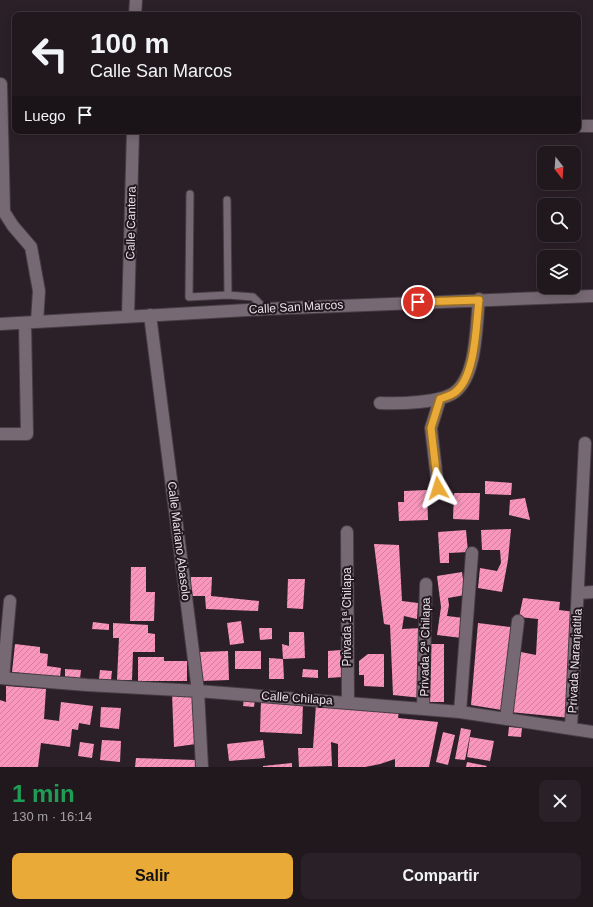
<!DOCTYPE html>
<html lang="es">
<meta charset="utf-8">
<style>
:root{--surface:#21181e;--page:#292127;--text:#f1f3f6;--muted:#a2a0a4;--line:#3e373c;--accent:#e9aa38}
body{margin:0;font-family:Arial,sans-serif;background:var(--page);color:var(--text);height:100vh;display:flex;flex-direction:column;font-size:15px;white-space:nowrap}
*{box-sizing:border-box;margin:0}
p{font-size:13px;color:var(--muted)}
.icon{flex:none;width:22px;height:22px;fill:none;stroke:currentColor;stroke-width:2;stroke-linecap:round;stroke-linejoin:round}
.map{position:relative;height:767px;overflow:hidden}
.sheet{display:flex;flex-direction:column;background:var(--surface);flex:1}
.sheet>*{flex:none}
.guide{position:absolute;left:12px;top:12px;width:569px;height:122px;border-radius:8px;box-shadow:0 2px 10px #0003,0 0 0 1px var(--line);background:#21181e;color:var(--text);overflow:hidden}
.needle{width:26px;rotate:163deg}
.tools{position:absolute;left:537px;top:146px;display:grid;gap:8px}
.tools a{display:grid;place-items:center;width:44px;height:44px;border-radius:8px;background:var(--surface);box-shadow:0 2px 10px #0003,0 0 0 1px var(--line);font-size:20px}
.pin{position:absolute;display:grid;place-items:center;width:34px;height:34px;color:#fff;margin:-17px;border:2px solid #fff;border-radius:50%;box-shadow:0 1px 4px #0007}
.me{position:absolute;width:44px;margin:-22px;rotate:354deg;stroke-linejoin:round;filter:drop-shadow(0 0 3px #0008)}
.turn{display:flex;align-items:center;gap:14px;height:84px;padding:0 12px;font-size:18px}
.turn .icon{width:52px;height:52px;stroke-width:2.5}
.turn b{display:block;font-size:28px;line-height:34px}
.then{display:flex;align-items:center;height:38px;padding:0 12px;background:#0003;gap:8px;font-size:15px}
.round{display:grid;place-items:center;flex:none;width:42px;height:42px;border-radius:8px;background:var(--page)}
.headline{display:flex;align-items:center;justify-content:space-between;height:68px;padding:0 12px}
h1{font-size:24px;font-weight:600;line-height:30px;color:#1e9e55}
.button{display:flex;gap:8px;margin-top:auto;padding:8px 12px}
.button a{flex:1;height:46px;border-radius:8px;background:var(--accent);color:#111;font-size:16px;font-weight:600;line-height:46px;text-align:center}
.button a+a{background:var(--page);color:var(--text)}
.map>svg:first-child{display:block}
.building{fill:url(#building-hatch)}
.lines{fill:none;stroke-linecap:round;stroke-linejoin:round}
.service-casing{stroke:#473d44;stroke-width:9}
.minor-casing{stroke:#473d44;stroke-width:14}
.service{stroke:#776973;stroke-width:7}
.minor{stroke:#776973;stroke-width:12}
.route-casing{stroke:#976e24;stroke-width:10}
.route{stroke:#e9aa38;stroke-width:7}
.labels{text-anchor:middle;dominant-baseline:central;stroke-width:4;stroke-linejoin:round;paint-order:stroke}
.street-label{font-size:12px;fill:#e8e0e6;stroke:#22171f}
</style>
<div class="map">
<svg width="593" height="767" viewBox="0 0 593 767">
<defs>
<pattern id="building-hatch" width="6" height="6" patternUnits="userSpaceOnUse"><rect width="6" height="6" fill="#fa96bb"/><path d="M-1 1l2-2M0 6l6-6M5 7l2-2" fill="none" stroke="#cd819e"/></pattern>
</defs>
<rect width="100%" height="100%" fill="#2c2028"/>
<path class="building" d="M485,481L512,483L511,495L485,494Z
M427,490L428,520L399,521L398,502H404V491Z
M454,493H480L479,520L453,519Z
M525,498L530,520L509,515L510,500Z
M511,529L508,560L502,592L478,588L480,568L497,571L501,563L500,550H482L481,530Z
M466,530L468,552L449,553V563H440L438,532Z
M374,544L399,545L402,601L418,603L417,619L404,616L402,629L422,628V698L393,695L390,625L384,624Z
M131,567H146V592H155L154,621H130Z
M462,572L465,595L448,598L449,605L447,616L464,618L462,638L437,635L441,607L437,576Z
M191,577H212L211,596L259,601L258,611L206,609L205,596H191Z
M288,579H305L303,609L287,608Z
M523,598L560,602L559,610L575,612L571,718L510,712L516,651L536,655L538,619L519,617Z
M241,621L244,643L230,645L227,623Z
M93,622L109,624V630L92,629Z
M113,623L148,625V633L155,634V652H133L132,680H117L119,638H113Z
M478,623L511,627L502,710L471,705Z
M259,628H272V639L260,640Z
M289,632H304L305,658L283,659L284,679H269V658L283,659L282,644L289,646Z
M15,644L40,647V653L48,654L47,666L61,668L60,677L12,672Z
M428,644H444V702H427Z
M341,650L342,677L328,678V651Z
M228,651L229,680L201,681L200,652Z
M235,651H261V669H235Z
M368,654H384V687L364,686V675H359V661Z
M138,657H164V661H187V681H138Z
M65,669L81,670L80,679L65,677Z
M303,669L318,670V678L302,677Z
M100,670L112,671L111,680L99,679Z
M6,686L46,689L44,719L59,721L61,702L93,706L90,725L79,723L78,730L72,729L70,747L41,743L38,767H0V700L6,702Z
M192,692L196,744L174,747L172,693Z
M244,698L255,699L254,707L243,706Z
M261,700L303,702L302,734L260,732Z
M316,704L399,710L398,718L438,722L429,767H395V759L380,764L365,767H338V744L331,742L332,766L299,767L298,748H313Z
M101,707L121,708L119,729L100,727Z
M509,727L522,728L521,737L508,736Z
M461,728L471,730L465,760L455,759Z
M443,732L455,735L448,765L436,762Z
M470,737L494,741L490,761L467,757Z
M102,740L121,741L120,762L100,760Z
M263,740L265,758L229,761L227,744Z
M80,742L94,744L92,758L78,756Z
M136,758L195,760V767H135Z
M467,762L487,766L486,767H466Z
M292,763V767H263V766Z"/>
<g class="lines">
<g class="service-casing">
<path id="service" d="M190,194L189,297L228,295L253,297L265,309
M227,200L228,295"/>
</g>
<g class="minor-casing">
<path id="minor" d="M135,15L136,0
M1,84L4,212L13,226L31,247L39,291L37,322
M578,126H593
M150,315L198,691L202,767
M128,316L133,131
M0,324L265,309L593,296
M380,403C397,404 441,403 455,392C477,375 476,326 479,299
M0,434H27L25,323
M438,488L431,428L440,399
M347,532L348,702
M579,593L593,592
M0,678L87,685L198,691L423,709L460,712L593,732
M3,678L10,601
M423,709L426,584
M460,712L472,553
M506,719L518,621
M571,728L585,443"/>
</g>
<use href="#service" class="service"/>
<use href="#minor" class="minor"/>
</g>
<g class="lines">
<g class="route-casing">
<path id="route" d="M418,302L479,300C476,324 476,378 454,393C450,396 444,397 440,399L431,428L438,488"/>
</g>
<use href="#route" class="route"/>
</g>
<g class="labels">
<g class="street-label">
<text transform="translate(131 223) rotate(-89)">Calle Cantera</text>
<text transform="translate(296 307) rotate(-3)">Calle San Marcos</text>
<text transform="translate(179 541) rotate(83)">Calle Mariano Abasolo</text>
<text transform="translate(347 617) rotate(-90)">Privada 1ª Chilapa</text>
<text transform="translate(425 647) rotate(-89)">Privada 2ª Chilapa</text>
<text transform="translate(575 661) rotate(-87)">Privada Naranjatitla</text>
<text transform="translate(297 698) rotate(4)">Calle Chilapa</text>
</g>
</g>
</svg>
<div class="tools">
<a><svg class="needle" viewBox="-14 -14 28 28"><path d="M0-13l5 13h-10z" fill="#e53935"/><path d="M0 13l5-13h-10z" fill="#a2a0a4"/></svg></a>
<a><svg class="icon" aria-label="search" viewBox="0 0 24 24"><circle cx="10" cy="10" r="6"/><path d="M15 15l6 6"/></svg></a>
<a><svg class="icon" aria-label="layers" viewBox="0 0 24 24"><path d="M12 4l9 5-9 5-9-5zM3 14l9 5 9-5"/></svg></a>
</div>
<div class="pin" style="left:418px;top:302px;background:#d93025"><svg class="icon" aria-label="arrive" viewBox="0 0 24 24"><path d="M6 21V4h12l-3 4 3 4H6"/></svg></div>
<svg class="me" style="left:438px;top:488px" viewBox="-20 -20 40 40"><path d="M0-17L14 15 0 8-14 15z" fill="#e9aa38" stroke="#fff" stroke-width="4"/></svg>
<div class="guide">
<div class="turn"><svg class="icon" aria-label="left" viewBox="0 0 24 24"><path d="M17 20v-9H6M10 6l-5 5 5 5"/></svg><div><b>100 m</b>Calle San Marcos</div></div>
<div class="then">Luego<svg class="icon" aria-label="arrive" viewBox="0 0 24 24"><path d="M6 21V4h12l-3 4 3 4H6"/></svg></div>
</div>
</div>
<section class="sheet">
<div class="headline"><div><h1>1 min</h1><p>130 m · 16:14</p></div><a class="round"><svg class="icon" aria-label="close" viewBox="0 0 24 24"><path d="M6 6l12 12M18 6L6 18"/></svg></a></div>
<div class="button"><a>Salir</a><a>Compartir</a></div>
</section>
